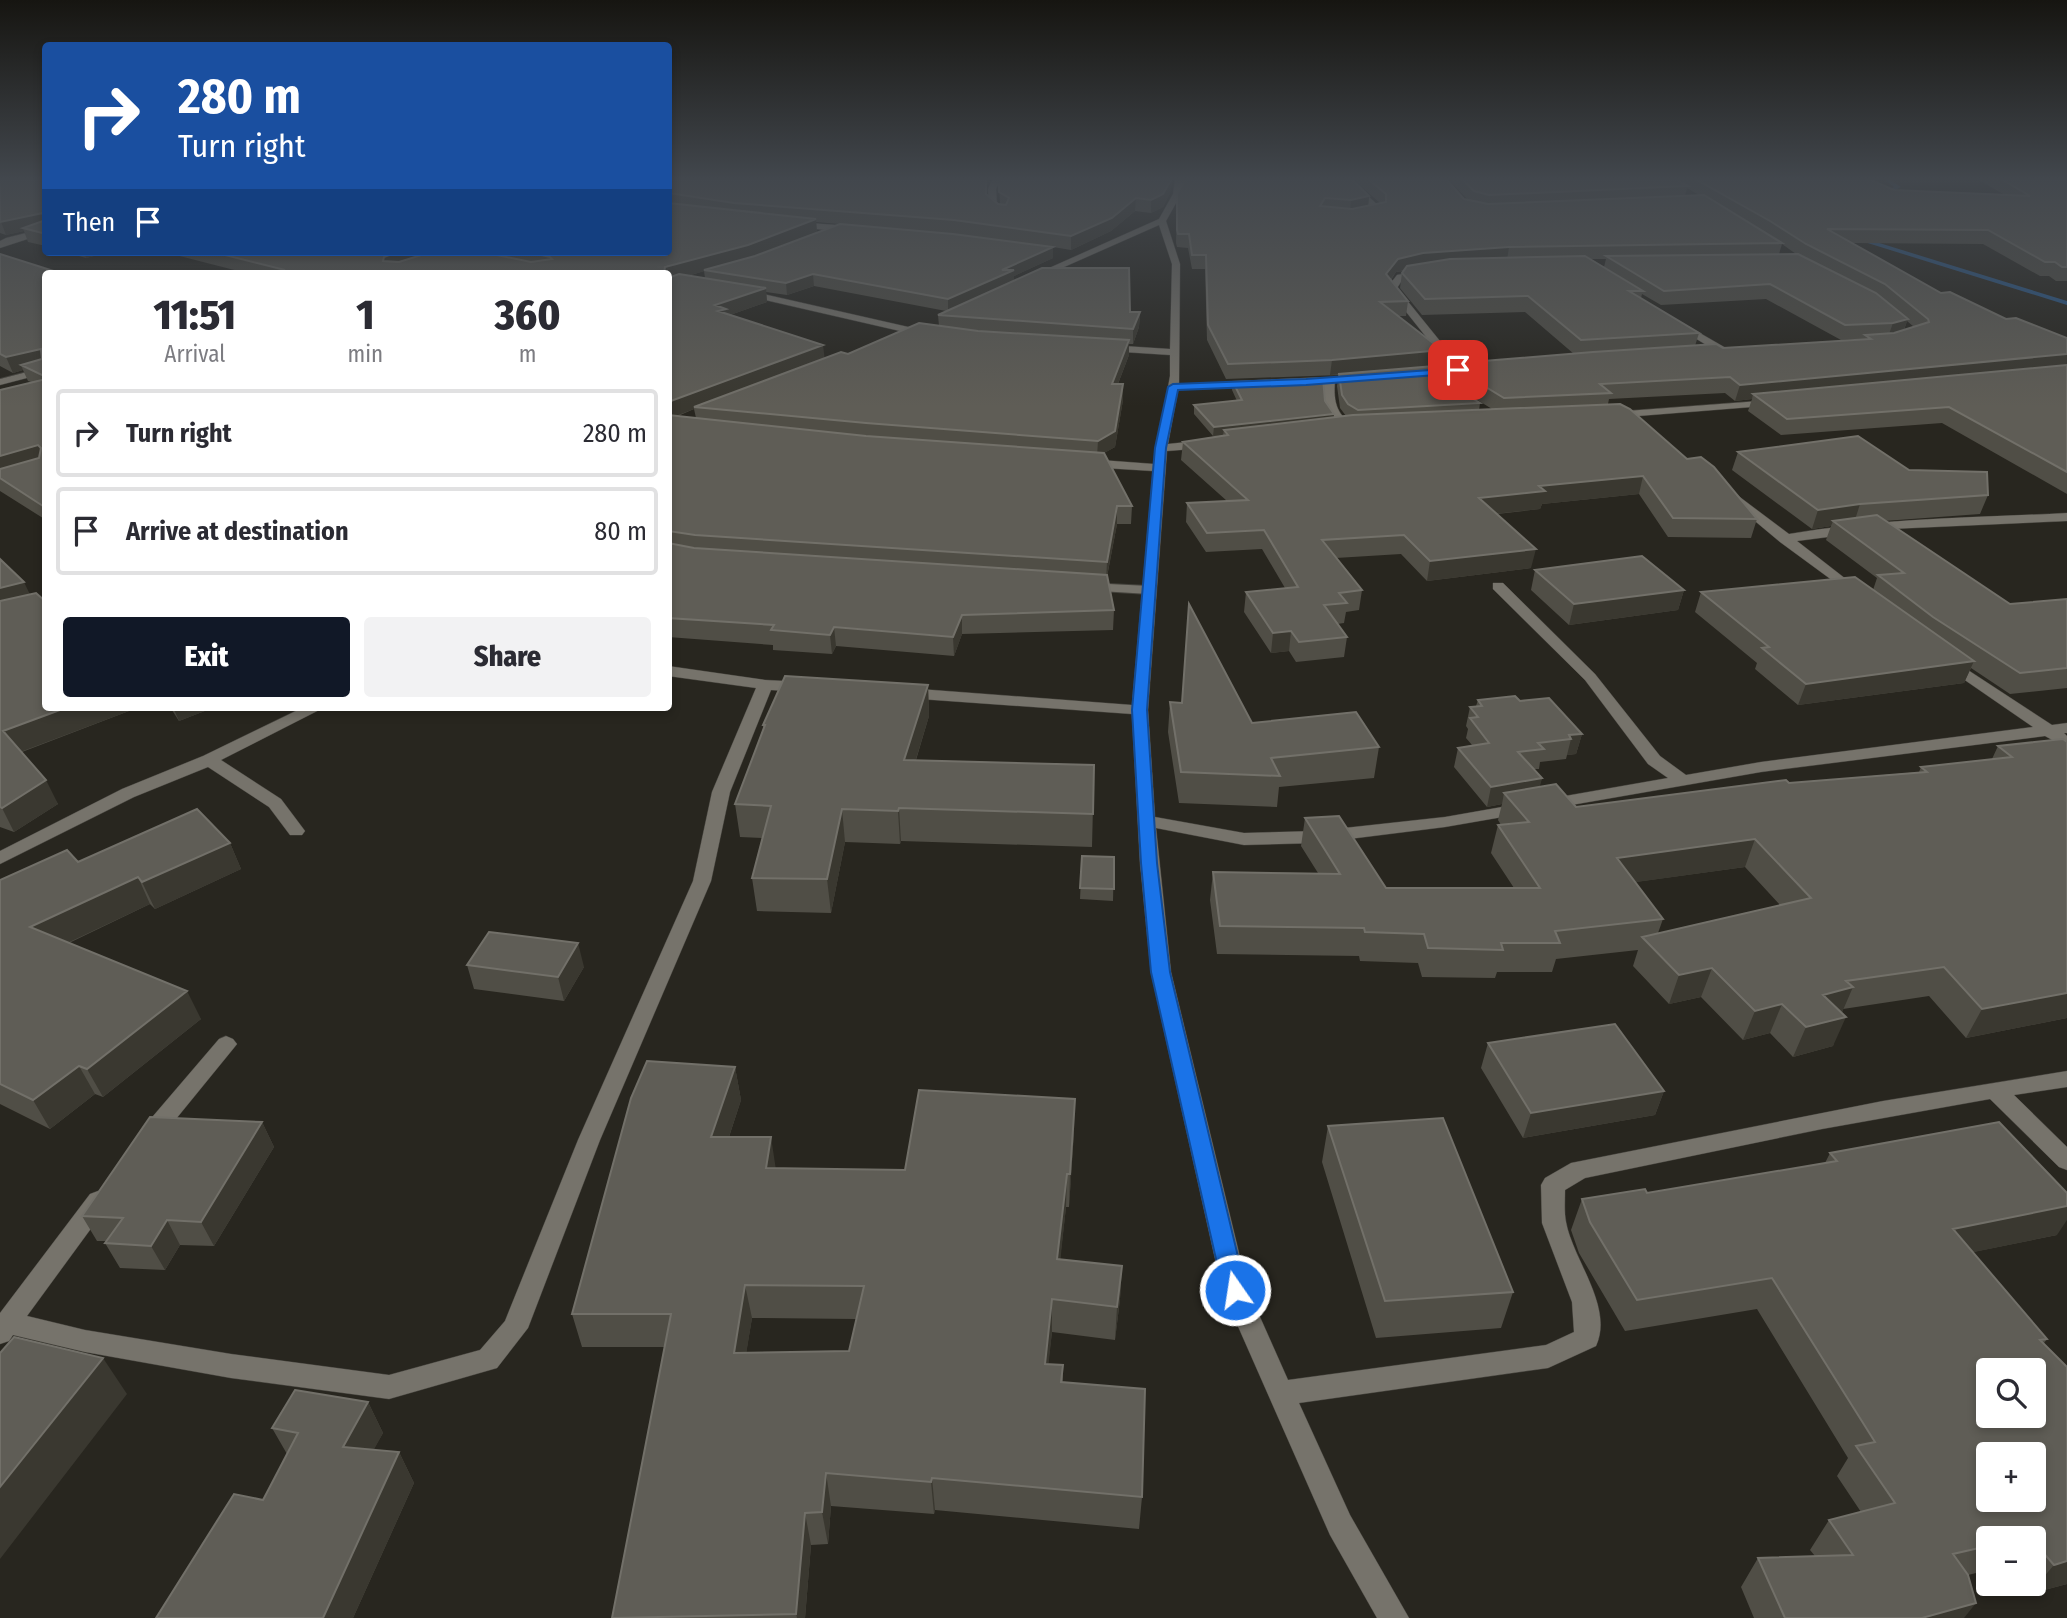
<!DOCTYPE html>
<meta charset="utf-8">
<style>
:root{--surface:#fff;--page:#f2f2f3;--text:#2b2b33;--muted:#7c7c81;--line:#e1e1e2;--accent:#111827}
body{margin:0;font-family:"Fira Sans Condensed",sans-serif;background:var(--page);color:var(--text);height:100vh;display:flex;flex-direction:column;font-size:26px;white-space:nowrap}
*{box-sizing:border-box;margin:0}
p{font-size:23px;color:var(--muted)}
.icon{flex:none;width:38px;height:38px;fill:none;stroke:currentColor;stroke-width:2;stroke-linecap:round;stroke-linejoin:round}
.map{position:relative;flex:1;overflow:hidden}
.details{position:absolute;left:42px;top:270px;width:630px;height:441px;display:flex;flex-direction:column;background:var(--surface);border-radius:7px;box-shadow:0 4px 10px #0003}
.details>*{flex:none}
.top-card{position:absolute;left:42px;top:42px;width:630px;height:214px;border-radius:7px;box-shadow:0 4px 10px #0003;background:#1a4fa0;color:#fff;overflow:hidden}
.buttons{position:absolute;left:1976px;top:1358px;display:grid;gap:14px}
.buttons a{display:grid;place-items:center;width:70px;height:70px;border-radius:7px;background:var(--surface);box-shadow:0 4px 10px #0003;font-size:35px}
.pin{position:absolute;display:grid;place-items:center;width:60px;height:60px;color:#fff;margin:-30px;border-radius:14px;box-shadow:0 4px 10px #0006}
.me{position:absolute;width:77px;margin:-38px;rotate:347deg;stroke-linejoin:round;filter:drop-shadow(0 0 5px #0008)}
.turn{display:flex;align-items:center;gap:24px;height:147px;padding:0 21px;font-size:32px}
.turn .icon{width:91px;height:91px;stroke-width:2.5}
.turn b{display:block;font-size:49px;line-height:60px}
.then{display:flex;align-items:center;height:66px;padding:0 21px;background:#0003;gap:14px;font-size:26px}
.eta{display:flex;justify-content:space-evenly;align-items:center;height:119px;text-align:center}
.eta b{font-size:42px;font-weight:800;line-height:49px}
.action{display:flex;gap:14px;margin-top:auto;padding:14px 21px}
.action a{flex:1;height:80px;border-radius:7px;background:var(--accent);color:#fff;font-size:28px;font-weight:800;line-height:80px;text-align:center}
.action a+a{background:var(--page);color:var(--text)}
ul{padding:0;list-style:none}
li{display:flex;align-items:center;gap:21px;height:88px;margin:0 14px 10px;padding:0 7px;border:4px solid var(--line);border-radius:7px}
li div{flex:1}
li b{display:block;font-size:26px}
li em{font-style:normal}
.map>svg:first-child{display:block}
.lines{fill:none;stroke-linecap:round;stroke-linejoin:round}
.stream{fill:#2b5888;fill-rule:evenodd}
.lane-casing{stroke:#45433d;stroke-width:2}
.street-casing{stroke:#45433d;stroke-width:1}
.lane{fill:#76736b;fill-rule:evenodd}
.street{fill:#76736b;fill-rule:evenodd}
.wall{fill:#504e46;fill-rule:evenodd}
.shaded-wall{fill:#3a3830}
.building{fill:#5f5d56;stroke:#727069;stroke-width:2;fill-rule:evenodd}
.route{fill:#1a73e8;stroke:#114b97;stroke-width:2}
</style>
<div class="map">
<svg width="2067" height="1618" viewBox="0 0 2067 1618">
<rect width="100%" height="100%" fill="#28261f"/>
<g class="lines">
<path class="stream" d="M1885,180H1890L1901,187L1880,198H1876V196L1894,187Z
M1860,237L2067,301V305L1858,240Z"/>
<g class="lane-casing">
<path id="lane" d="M1088,583L1149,586L1155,590L1149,594L1084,590L1082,587Z"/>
</g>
<g class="street-casing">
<path id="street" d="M992,180H1000L996,189L997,206L1006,211V215H1000L989,207L988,189Z
M1175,180H1183L1181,194L1166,221L1180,264L1179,384L1254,381L1259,384L1254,387L1178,390L1168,444L1206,440L1212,444L1206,448L1167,451L1148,710L1155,817L1244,833L1317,831L1445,817L1668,778L1648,764L1585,680L1493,589V583H1503L1595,674L1660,756L1686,775L1761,762L2033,727L1943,665L1940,662L1948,657L2052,725L2067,723V733H2064L2067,736V748L2045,736L1761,772L1445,827L1317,843L1244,845L1156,828L1171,972L1248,1290L1288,1380L1546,1345L1574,1332L1572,1302L1542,1223L1541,1185L1545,1178L1571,1163L1883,1101L2067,1071V1087L2014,1095L2067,1147V1170L2059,1167L1990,1099L1822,1129L1585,1178L1565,1190C1565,1200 1564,1212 1566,1222C1573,1260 1614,1307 1596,1346L1548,1368L1299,1403L1350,1515L1409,1618H1377L1330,1535L1222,1290L1151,972L1140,863L1132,714L906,698L898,693L906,688L1132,705L1153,471L1087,467L1081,463L1087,459L1154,464L1170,376V355L1108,351L1103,348L1108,345L1170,349L1172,264L1159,225L1037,279L1029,277L1159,219L1173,194Z
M1343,180H1351L1382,209V213L1362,217V213L1373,210Z
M795,222L851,226L855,229L851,232L792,227Z
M46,228V233L0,248V241L6,238Z
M1426,269L1431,272L1429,274L1403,279L1397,288L1461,367L1476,366L1481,369L1480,371L1460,373L1451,378L1446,374L1410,377L1405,374L1410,371L1451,368L1387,288L1397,275Z
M746,290L926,331L931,334L926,337L743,295V291Z
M1679,321L1731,351L1732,353L1723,355L1675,326L1674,324Z
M46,367V373L0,385V379Z
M1330,378L1335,381C1333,402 1337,418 1358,426V430C1332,433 1322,407 1324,385L1299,386L1294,383L1299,380Z
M1773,400L1779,403L1777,405L1613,418L1607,415L1613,412Z
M1729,489L1789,534C1881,518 1974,518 2067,513V521L1890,529L1797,541L1860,590V596L1855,597L1780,542L1725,496L1723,493Z
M668,666L765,680L804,682L812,687L804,692L771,690L730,792L711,881L600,1140L528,1328L497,1368L389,1399L231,1378L85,1352L13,1335L9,1341L0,1344V1313L90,1194L98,1191L106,1194L110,1201L106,1208L27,1316L85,1330L231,1354L389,1375L480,1350L505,1321L578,1140L693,881L712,792L756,688L668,676Z
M304,707H325L221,760L281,799L305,831L302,835H290L269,807L208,767L134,797L0,864V851L122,789L203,756Z
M226,1036L233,1039L237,1044L233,1049L158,1141L150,1144L142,1141L139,1135L142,1129L219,1039Z"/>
</g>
<use href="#lane" class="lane"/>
<use href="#street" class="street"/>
</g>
<path class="wall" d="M0,180H46V246L28,242L24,231L6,235L0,233Z
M668,180H991L986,187V194L1000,204L999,180L1170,193L1163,207L1151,213L1135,211L1111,231L1071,250L1053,247V258L1014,276V280L1130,312H1140L1139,327L1133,344H1129V355L1118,384L1123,400L1115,447L1104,453L1132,506L1131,524H1117L1107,577L1114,610L1113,630L962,634L954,656L836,646L832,654L773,650V645L668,637V273H246L164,252H668ZM816,222L839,224L817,233ZM704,271L705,278L688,276ZM814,286L946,311L938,315L939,326L848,354L824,358L730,315L767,302L766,292L787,295ZM694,409L696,418L678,416Z
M1354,180H1447L1464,199L1468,200L1449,180H1871L1894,190L2003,194L1979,180H2067V281H2056L2049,276H2040L1983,244L1851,243L1941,293L2006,319L2067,338V494L1942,423L1781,435L1748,411L1752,399L1735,401L1725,393L1609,399L1608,404L1757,519L1751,538L1668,537L1639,494L1542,504L1540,509L1497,514L1531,568L1427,581L1401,554L1336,558L1362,590L1359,610L1346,612L1344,623L1337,624L1347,637L1344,657L1296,662L1289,651L1271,653L1244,612L1246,592L1285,588L1262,549L1206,552L1186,522L1187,503L1227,501L1181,460L1183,442L1223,435L1213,436L1194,414V405L1237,401L1232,390L1233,382L1325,401L1334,417L1346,416L1340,408L1337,386L1339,375L1226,379L1207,340L1205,269H1192L1188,248L1177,247L1176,243L1177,194L1184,182L1369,196L1368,205L1380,203ZM1687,188L1699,195L1685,196ZM1782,244L1796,254H1779ZM1591,259H1606L1604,267ZM1404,271L1402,273L1400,288L1422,315L1525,312L1574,354L1453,367L1450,383L1492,409L1479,410L1480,403L1434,375L1435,366L1439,365L1398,316H1406L1408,301L1391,280L1396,272ZM1642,294L1661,305L1766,299L1841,340L1863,339L1723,348L1695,346L1699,333L1641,298ZM1907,321L1914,327L1904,330Z
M65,252H109L86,258Z
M0,254L46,273V520L0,491V478L31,382L28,381L23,370L13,373L0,366Z
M1738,452L1909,470L1988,495L1980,514L1884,521L2010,604L2067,599V688L2010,694L1971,668L1964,683L1798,705L1755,669L1757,663L1695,612L1701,592L1873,590L1877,578L1826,540L1831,526L1812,529L1732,470Z
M0,559L129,711L22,752L58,804L14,832L0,827Z
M1535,570L1684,590L1678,610L1569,625L1531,590Z
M928,685L929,716L916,760L1094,765L1092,847L901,841L900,844L845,842L831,913L757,911L752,878L762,838L740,837L735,804L763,729V725Z
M1478,700L1520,701L1582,734L1576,754L1567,755L1566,759L1540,762L1539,769H1534L1542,778L1539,787L1576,807L1789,783L1919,772L1921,767L1992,759L1998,746L2063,739L2067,1018L1966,1038L1929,996L1843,1009L1833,1046L1793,1057L1770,1033L1743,1040L1701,997L1669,1004L1633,966L1638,950L1556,959L1552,972H1497L1495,978L1422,977L1418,963L1360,961L1359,956L1217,954L1210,900L1213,872L1318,873L1301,846L1305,818L1386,888H1514L1491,853L1498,825H1501L1498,820L1502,804L1487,807L1454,767L1458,748L1472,745L1466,738L1468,729L1466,726L1470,707L1476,706ZM1745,867L1780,905L1658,933L1663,919L1635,882Z
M1170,702L1252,723L1379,747L1374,778L1279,787L1277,807L1179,803L1168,732Z
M170,707H215L179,721Z
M230,843L241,869L155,909L150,904L69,943L201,1019L103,1097L95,1094L50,1129L0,1104V880L78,862Z
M1082,856L1114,857L1113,901L1080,899Z
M467,965L584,967L564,1001L474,989Z
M1488,1043L1664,1091L1655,1115L1523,1138L1481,1068Z
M735,1067L741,1100L729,1137L776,1169L905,1170L1074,1132L1069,1207H1066L1060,1259L1122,1266L1120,1299L1115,1340L1052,1332L1048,1364L1063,1365V1382L1142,1497L1139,1529L935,1510L934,1514L831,1506L828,1544L811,1545L805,1618H612L665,1347H582L572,1314ZM752,1318L856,1319L849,1351L746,1353Z
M262,1122L274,1147L214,1246L180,1245L165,1270L120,1268L105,1243L107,1241H97L82,1216Z
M1328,1126L1513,1292L1501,1328L1376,1338L1322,1162Z
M1830,1153L2057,1235L1973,1252L2047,1339L2044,1343L2067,1584L2029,1594L2021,1584H2034V1538H1988V1570L1968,1575L1964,1618H1754L1741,1587L1758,1558L1815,1556L1810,1550L1829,1520L1861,1512L1837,1476L1848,1458L1757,1309L1625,1331L1579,1253L1571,1230L1582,1199L1647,1193L1825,1163Z
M368,1402L383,1433L373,1450L399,1452L414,1483L353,1618H156L263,1500L287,1454L272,1428Z"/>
<path class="shaded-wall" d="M985,180H991L986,188Z
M1171,180H1173L1170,193L1163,207L1151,213V200Z
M1369,196L1368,208L1350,212L1351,200Z
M1136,198L1135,211L1111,231L1071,250V236Z
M43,213L46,220L23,228L24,231L6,235L1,222Z
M816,219L817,233L749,259L668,281V273H664L665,267Z
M1053,247V258L1014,276V281L948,311V299L1002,270Z
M1509,247L1507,260L1420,266L1396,272L1384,288L1386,274L1398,259L1423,253Z
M84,252H109L86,258Z
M397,252H438L387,271L383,261L384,257Z
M813,274L814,286L787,295L786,283Z
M766,288L767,302L727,316L728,324L715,305Z
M1140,312L1139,327L1133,344V329Z
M1908,319L1902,334L1888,337L1893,323Z
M1129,340V355L1112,399V384Z
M823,345L825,361L694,407V409L668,419V402Z
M41,349L46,360L21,365L23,370L13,373L6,357Z
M1442,350L1439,365L1435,366L1433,378L1432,369L1435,366L1330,375L1332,360Z
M2067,354V369L1753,394L1752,399L1735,401L1740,385Z
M1123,384V400L1115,447L1097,457L1098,441Z
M1334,414L1333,423L1224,430L1223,435L1213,436L1214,427Z
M38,445L45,462L0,476V456Z
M1643,476L1639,494L1542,504L1540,509L1476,516L1479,498L1539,486Z
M1860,504L1854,523L1833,521L1831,526L1812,529L1818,510Z
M1117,506V524L1106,581L1107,562Z
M1536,549L1531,568L1427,581L1430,561Z
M24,582L34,603L0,612V588Z
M1684,590L1678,610L1569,625L1574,604Z
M962,615V634L954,656L953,637Z
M834,627L836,646L832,654L830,635Z
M1291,631L1289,651L1271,653L1273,633Z
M1974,661L1964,683L1798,705L1806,684Z
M928,685L929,716L906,792L904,760Z
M68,707H127L129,711L15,754L3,731Z
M173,707H215L179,721Z
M1582,734L1576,754L1567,755L1571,739L1569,735Z
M1542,778L1537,798L1504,793L1502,804L1487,807L1491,787Z
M46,780L58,804L14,832L2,808Z
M899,808L901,841L900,844L898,811Z
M842,809L845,842L831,913L827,879Z
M1755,839L1745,867L1608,886L1617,858Z
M230,843L241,869L155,909L142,882Z
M138,877L150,904L44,954L30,927Z
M578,943L584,967L564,1001L558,977Z
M1712,968L1701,997L1669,1004L1679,975Z
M1853,987L1840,1017L1823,995Z
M187,991L201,1019L103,1097L87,1069Z
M2067,993V1018L1966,1038L1982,1009Z
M1782,1004L1770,1033L1743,1040L1755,1011Z
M1846,1017L1833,1046L1793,1057L1806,1027Z
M79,1066L95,1094L50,1129L33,1100Z
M735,1067L741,1100L718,1170L711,1137Z
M1664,1091L1655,1115L1523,1138L1531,1113Z
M1075,1099L1074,1132L1069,1207L1070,1174Z
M262,1122L274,1147L214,1246L201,1222Z
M771,1137L776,1170L766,1168Z
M1067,1174L1066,1207L1057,1292V1259Z
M2067,1206V1220L2057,1235L1935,1260L1953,1229Z
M167,1220L180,1245L165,1270L151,1246Z
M1122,1266L1120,1299L1115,1340L1117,1307Z
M745,1285L752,1318L741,1386L734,1353Z
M1052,1299V1332L1045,1397V1364Z
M103,1358L127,1394L0,1559V1487Z
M368,1402L383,1433L359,1477L343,1447Z
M399,1452L414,1483L353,1618H323Z
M826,1473L831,1506L828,1544L822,1512Z
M932,1478L935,1510L934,1514L931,1482Z
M805,1513L811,1545L805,1618H797L796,1614Z
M2067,1561V1584L2029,1594L2054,1565Z
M1976,1603L1964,1618H1922Z"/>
<path class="building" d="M0,180H46V234L23,228L43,221V213L0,222Z
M668,180H986V194L998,204L1006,205L1009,198L999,192V180H1171L1163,194L1151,200L1136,198L1112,218L1071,236L954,220L734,203L668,193Z
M1185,180H1353L1369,196L1351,200L1325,198L1320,206L1352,209L1386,202V194L1369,180H1447L1464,199L1488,204L1704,195L1782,243L1509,247L1423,253L1398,259L1386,274L1408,301L1380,302L1442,350L1332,360L1228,364L1208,325L1206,255H1192L1189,234H1178L1177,230V194Z
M1463,180H1677L1688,186L1489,195L1474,191Z
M1697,180H1871L1894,190L2030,196L2003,180H2067V267H2062L2055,262H2045L1988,230L1827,229L1941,293L1950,292L2006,319L2016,318L2067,338V354L1740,385L1730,377L1600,384L1611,393L1504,398L1453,367L1459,363L1593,352L1716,344L1723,348L1871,339L1865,335L1894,333L1929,322L1928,319L1885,284L1806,244L1770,221Z
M668,203L816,219L748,245L665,267L664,273H269L285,270L213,252H397L384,257L383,261L399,262L431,252H482L531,262L552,259L550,257L529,252H668Z
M840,224L953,234L1053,247L1002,270H1014L948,299L813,274L786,283L704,270L755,256Z
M0,254L60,273H46V377L21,365L42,359L41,349L6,357L0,354Z
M1798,254L1876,293L1908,319L1893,323L1845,325L1770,284L1664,291L1606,256Z
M1585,256L1643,291H1629L1699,333L1581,340L1528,296L1425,299L1402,273L1407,266L1450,259Z
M1042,268H1129L1130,312H1140L1133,329L938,315Z
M679,274L766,288L715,305L726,309L718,311L823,345L668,402V278Z
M919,323L978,331L1129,340L1112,384H1123L1115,431L1098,441L866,423L694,407L841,352L848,354Z
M2067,365V472L1949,407L1787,419L1753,394Z
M1435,366L1432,369L1434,375L1480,403L1358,410L1348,404L1342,395L1339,374Z
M1323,378L1325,401L1334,414L1214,427L1194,405L1242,400L1233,382Z
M46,379V508L0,478V469L39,458L41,448L38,445L0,456V390Z
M1620,404L1630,409L1687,459L1701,457L1714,467L1757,519L1673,518L1643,476L1539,486L1545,491L1479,498L1536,549L1430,561L1404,535L1322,540L1362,590L1339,593L1347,603L1324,605L1347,637L1299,642L1291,631L1273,633L1246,592L1298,587L1264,530L1207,533L1187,503L1248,500L1183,442L1228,435L1224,430L1353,415Z
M668,415L866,436L1104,453L1132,506H1117L1107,562L695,535L668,531Z
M1858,436L1909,470L1987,472L1988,495L1860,504L1818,510L1738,452Z
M1877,515L2010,604L2067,599V668L2020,673L1933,617L1878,575L1904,573L1833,521Z
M668,543L694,548L1107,575L1114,610L962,615L953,637L834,627L830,635L771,630L774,625L668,618Z
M1642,556L1684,590L1574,604L1535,570Z
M0,559L24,582L0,588Z
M1855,577L1974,661L1806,684L1762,648L1769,647L1701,592Z
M36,593L46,602V707H68L3,731L46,780L2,808L0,807V601Z
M1189,604L1252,723L1356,712L1379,747L1271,758L1280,776L1181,772L1170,702L1182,703Z
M785,676L928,685L904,760L1094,765L1093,814L899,808L898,811L842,809L827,879L752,878L771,806L735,804L765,725H763Z
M1515,696L1520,701L1549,698L1582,734L1569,735L1571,739L1538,743L1544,749L1518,752L1542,778L1491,787L1458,748L1489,743L1470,718L1478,717L1470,707L1482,706L1478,700Z
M2063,739L2067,742V993L1982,1009L1944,967L1846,981L1853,987L1823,995L1846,1017L1806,1027L1782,1004L1755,1011L1712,968L1679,975L1642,937L1811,898L1755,839L1617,858L1663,919L1555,931L1560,943H1501L1503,950L1428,948L1424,934L1365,932L1364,928L1220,926L1213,872L1340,874L1305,818L1339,816L1386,888H1540L1498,825L1529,822L1504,793L1556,784L1576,807L1786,780L1789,783L1927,772L1921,767L2012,757L1998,746Z
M197,809L230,843L142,882L138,877L30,927L187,991L87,1069L79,1066L33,1100L0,1084V880L67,850L78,862Z
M1082,856L1114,857V889L1080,888Z
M489,932L578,943L558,977L467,965Z
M1615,1024L1664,1091L1531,1113L1488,1043Z
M647,1061L735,1067L711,1137H771L766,1168L905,1170L919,1090L1075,1099L1070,1174H1067L1057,1259L1122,1266L1117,1307L1052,1299L1045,1364L1063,1365L1061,1382L1145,1389L1142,1497L932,1478L931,1482L826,1473L822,1512L805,1513L796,1614L612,1618L671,1314H572L631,1098ZM745,1285L864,1286L849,1351L734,1353Z
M150,1117L262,1122L201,1222L167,1220L151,1246L105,1243L123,1218L82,1216Z
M1443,1118L1513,1292L1385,1301L1328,1126Z
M1999,1122L2067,1193V1206L1953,1229L2047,1339L2040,1340L2067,1367V1561L2054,1565L2034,1542V1538L2029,1537L2024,1538H1988V1546L1953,1554L1968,1575L1976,1603L1922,1618H1785L1758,1558L1853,1555L1829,1520L1895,1503L1856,1446L1875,1442L1772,1278L1637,1300L1590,1222L1582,1199L1645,1189L1647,1193L1837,1161L1830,1153ZM1988,1370H2034V1416H1988ZM1988,1454H2034V1500H1988Z
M14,1337L103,1358L0,1487V1353Z
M295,1390L368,1402L343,1447L399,1452L323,1618H156L234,1494L263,1500L298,1433L272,1428Z"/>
<linearGradient id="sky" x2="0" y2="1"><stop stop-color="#161511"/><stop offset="0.44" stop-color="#42474d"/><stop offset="1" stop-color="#42474d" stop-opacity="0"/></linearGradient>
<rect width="2067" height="406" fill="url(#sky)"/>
<path class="route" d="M1458,368H1462V373L1306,385L1178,390L1166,448L1147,710L1157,863L1170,972L1246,1290L1243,1297L1235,1300L1227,1297L1223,1290L1151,972L1141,863L1132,710L1155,448L1168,387L1173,384L1306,379Z"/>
</svg>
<div class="buttons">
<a><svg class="icon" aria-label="search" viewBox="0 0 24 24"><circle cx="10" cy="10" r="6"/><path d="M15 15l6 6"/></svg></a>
<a>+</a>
<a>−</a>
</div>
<div class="pin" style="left:1458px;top:370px;background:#d93025"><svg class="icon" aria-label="arrive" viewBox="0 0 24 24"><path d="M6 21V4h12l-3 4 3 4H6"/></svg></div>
<svg class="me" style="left:1235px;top:1290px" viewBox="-20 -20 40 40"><circle r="17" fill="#1a73e8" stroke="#fff" stroke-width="3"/><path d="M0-11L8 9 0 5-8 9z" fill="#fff"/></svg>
<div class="top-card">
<div class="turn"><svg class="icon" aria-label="right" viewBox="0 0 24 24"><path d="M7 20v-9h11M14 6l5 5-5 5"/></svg><div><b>280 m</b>Turn right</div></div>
<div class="then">Then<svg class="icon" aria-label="arrive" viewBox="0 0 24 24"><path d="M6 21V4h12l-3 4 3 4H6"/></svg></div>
</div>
<section class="details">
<div class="eta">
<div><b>11:51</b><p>Arrival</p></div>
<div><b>1</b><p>min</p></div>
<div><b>360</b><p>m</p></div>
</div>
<ul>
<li><svg class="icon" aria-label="right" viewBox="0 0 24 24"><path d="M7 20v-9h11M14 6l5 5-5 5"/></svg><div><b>Turn right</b></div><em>280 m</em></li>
<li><svg class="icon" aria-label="arrive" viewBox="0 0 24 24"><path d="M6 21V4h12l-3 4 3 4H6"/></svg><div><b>Arrive at destination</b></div><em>80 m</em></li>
</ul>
<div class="action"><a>Exit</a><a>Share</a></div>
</section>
</div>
